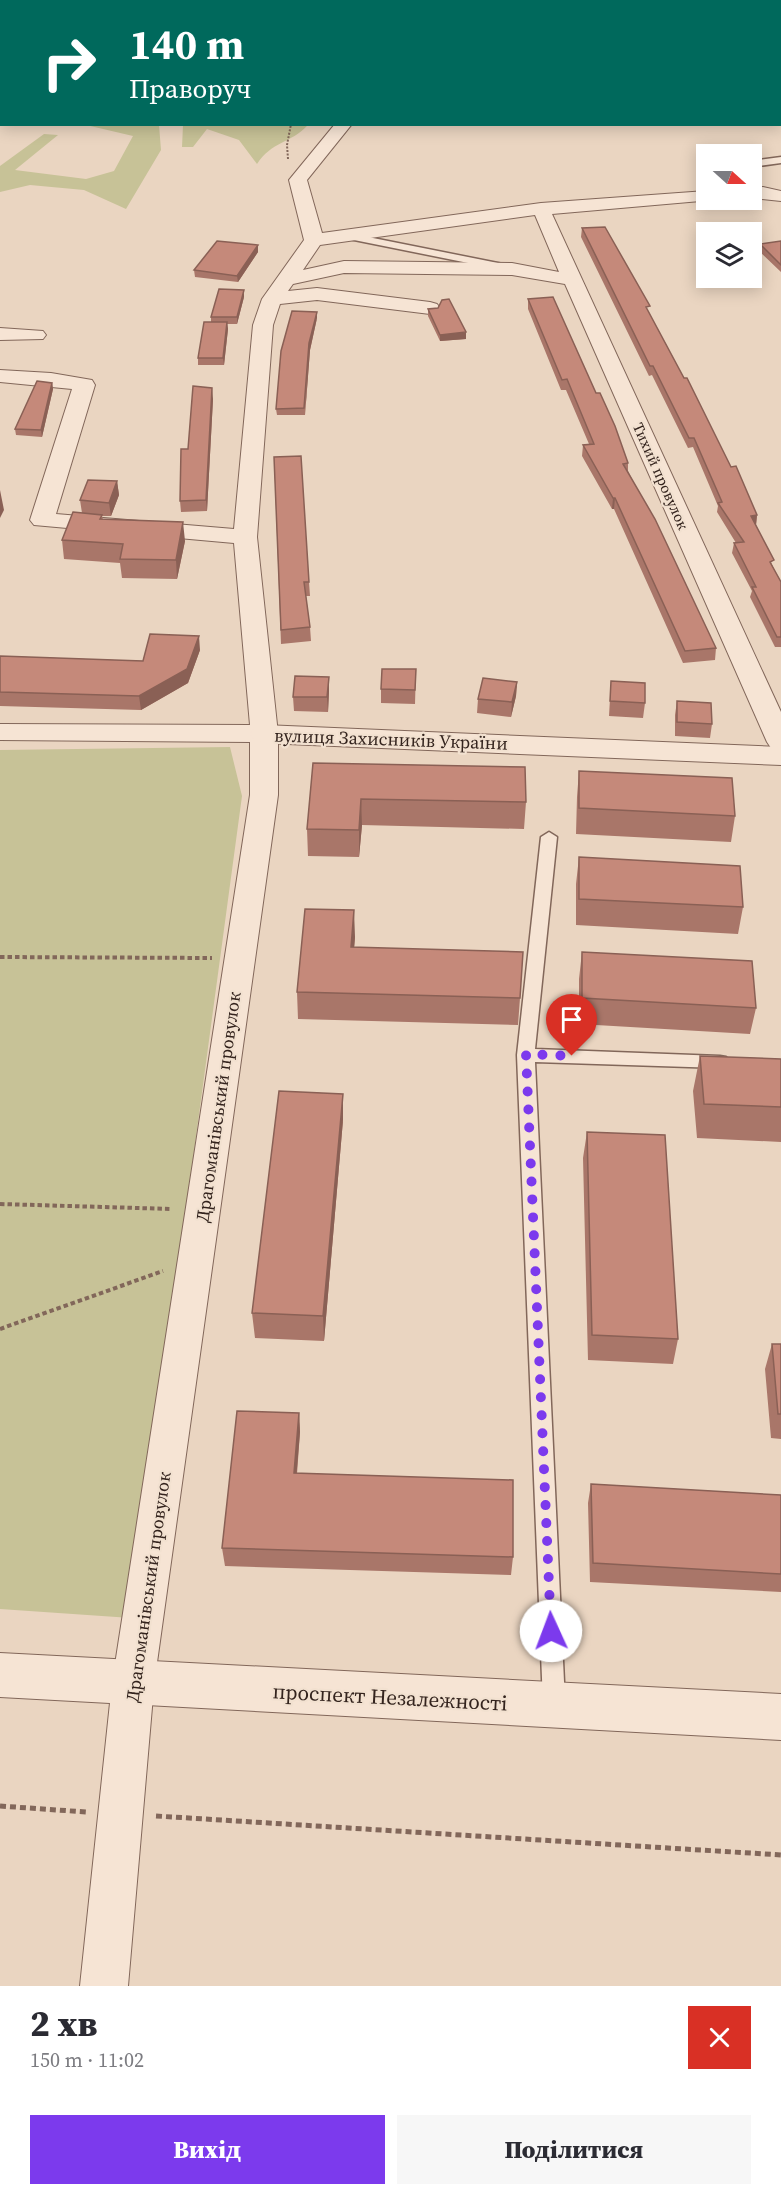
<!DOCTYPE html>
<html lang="uk">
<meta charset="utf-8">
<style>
:root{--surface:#fff;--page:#f7f7f7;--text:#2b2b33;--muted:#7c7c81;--accent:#7c3aed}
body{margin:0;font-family:"Source Serif 4",serif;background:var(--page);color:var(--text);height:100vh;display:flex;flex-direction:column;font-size:22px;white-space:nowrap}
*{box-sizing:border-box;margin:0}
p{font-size:20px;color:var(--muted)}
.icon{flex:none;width:33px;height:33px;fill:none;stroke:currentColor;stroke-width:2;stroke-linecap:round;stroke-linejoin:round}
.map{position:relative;height:1986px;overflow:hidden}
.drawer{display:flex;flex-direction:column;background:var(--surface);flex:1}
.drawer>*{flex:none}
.hud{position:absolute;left:0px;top:0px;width:782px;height:126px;box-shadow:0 3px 15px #0003;background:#00695c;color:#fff;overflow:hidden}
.needle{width:39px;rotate:111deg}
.buttons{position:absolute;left:696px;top:144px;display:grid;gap:12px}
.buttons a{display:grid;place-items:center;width:66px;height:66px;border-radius:0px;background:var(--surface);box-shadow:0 3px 15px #0003;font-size:30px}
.pin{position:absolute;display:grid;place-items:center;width:51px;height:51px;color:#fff;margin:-62px -26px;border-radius:50% 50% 50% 0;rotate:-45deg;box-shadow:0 0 6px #0007}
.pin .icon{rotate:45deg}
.me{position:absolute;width:66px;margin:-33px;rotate:358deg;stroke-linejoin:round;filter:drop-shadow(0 0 4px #0008)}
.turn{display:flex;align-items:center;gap:21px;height:126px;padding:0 30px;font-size:27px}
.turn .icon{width:78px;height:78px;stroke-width:2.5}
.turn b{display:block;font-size:42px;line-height:51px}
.round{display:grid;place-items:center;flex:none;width:63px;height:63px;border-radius:0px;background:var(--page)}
.head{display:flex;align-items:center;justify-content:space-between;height:102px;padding:0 30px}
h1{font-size:36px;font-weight:800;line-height:45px}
.primary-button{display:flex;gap:12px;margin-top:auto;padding:12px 30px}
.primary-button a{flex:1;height:69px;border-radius:0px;background:var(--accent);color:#fff;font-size:24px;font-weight:800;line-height:69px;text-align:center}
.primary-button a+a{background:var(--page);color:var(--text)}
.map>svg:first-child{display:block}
.green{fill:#c7c297}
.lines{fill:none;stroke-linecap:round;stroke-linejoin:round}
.service-casing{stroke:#82675a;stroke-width:3}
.minor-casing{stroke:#82675a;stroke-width:2}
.tertiary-casing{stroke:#82675a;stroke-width:2}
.path-far2{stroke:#82675a;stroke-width:2;stroke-dasharray:2 1.5;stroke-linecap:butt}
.path-far1{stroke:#82675a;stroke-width:4;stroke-dasharray:4.5 3;stroke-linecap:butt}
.path{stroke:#82675a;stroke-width:5;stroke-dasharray:6 4;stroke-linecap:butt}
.service{fill:#f6e4d4;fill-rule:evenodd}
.minor{fill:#f6e4d4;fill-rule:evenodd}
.tertiary{fill:#f6e4d4;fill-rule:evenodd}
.wall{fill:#a97669}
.shaded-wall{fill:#8a6055}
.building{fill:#c5897a;stroke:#8a6055;stroke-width:1.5}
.route{stroke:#7c3aed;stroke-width:10;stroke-dasharray:0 18}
.labels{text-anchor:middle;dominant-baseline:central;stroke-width:4.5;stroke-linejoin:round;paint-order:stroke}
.far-street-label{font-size:15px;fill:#33231d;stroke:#f2e1d0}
.street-label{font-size:18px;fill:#33231d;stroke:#f2e1d0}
.near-street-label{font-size:21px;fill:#33231d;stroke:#f2e1d0}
</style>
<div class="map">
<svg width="781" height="1986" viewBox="0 0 781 1986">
<rect width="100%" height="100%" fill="#ead5c1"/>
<path class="green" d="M554,0H781V80L780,2Z
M86,125H159L161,150L126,209L84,190L30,185L0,192V166L44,134L58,135L15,170L86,179L114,171L133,136Z
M183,125V124L308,125C290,144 272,141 257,164L239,140L207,129L193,147H182Z
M230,747L242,796L131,1618L0,1609V750Z"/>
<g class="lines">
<g class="service-casing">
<path id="service" d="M781,157V163L752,167V161Z
M348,233L503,264L508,267L503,270L344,238L343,236Z
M549,832L557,837L535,1049L720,1056L726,1057L729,1062L726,1067L720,1068L535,1062L565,1703L562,1711L554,1714L546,1711L543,1703L517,1055L541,837Z"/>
</g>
<g class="minor-casing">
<path id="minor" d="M425,0H441L425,2Z
M546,0H562L563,2H548Z
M780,76H781V87H780Z
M335,124H352L307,180L322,233L541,203L706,191V200H712L552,214L781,712V751L771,748L767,742L565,284L512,275L344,273L293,284L288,291L317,288L430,302L437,304L440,308L437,312L430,314L317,300L280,304L273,325L257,537L278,734V795L154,1684L128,1986H80L112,1684L250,795V742L0,740V724L250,725L234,543L34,525L30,520L72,389L0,382V370L51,373L92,380L95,385L56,514L234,529L253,325L262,299L304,240L289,180ZM535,215L559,272L512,263L344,261L303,270L320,245Z
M763,187L781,191V201L752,198V188Z
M0,328L43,331L46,335L43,339L0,340Z"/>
</g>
<g class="tertiary-casing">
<path id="tertiary" d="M264,725L781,747V765L264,743L254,740L250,734L254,728Z
M0,1653L781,1694V1740L0,1697Z"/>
</g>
<path class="path-far2" d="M328,2L330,0
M288,159L287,145L291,124"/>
<path class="path-far1" d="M0,957L212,958
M0,1204L172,1209
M0,1329L163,1271"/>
<path class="path" d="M0,1806L86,1812
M156,1816L781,1855"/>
<use href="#service" class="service"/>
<use href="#minor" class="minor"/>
<use href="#tertiary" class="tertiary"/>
</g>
<path class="wall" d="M0,0H91L89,2H2V75H0Z
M582,228L649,313L757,515L756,525L773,567L781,582V647H775L750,597L752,591L732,553L734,543H736L717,512L718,506L693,447L688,448L652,375L649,376L581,237Z
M781,241V272L759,251L760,244Z
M258,245V252L238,282L195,277L194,270Z
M244,297L237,324H227L228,329L224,365H198V358L211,322V317Z
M528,299L596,393L628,463V471L716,648L715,660L683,663L614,509H612L582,456L583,445L589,444L566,390H561L528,309Z
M428,309L466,339L440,341L428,316Z
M317,318L310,350L305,415H277L276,409Z
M52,383L53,389L42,437L16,435L15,429Z
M213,399L207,511L181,512L180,501L188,449Z
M274,457L309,582L310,596H306L310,627L311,641L281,644Z
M117,481L119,495L111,516H102L103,520L185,541L177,579L122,578L120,563L64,559L62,540L82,513L80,500Z
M200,650L188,683L141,710L0,706V656L143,661Z
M416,669L415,704L381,703V689Z
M329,677V691L328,712L294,711L293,697Z
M611,681L645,703L643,718L609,716Z
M517,682L516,696L511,717L477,713L478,699Z
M677,701L712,724L710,738L675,736V715Z
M313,763L526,802L524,829L362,825L359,857L308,856L307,829Z
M579,771L735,816L731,842L576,834L577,797Z
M579,857L743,907L738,934L576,925V884Z
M355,937L354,948L520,998L518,1025L298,1019L297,992Z
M582,952L756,1008L750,1034L579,1024V979Z
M700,1056L781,1059V1142L697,1138L693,1091Z
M343,1120L324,1341L255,1338L252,1313Z
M587,1132L678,1339L673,1364L588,1360L583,1158Z
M772,1344H781V1439L771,1438L765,1369Z
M299,1413L300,1432L297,1474L513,1557L511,1575L225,1566L222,1548Z
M591,1484L781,1495V1592L590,1582L588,1503Z"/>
<path class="shaded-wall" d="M59,0H91L89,2H56Z
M258,245V252L238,282L237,276Z
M244,290V297L237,324V317Z
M317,312V318L310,350L305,415L309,343Z
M227,322L228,329L224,365L223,358Z
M466,332V339L440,341V335Z
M52,383L53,389L42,437L41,430Z
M212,388L213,399L207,511L206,500Z
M117,481L119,495L111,516L109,503Z
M0,490L4,510L0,518Z
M613,498H615L614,509H612Z
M757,515L756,525L751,516Z
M183,522L185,541L177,579L176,560Z
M199,636L200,650L188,683L141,710L139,696Z
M329,677V691L328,712L327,697Z
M517,682L516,696L511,717L512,702Z
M361,799L362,825L359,857V830Z
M354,910L355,937L352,974L351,947Z
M343,1094V1120L324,1341L323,1316Z
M299,1413L300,1432L295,1492L294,1473Z"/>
<path class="building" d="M0,0H59L56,2H2V55H0Z
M605,227L650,306L646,307L684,378H687L731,467L736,466L757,515L751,516L774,560L770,562L781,582V637H777L752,587H756L734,543L744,542L718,503L722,502L694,438H689L653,366H650L582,228Z
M217,241L258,245L237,276L194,270Z
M781,241V265L760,244Z
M219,289L244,290L237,317H211Z
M553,297L596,393H600L615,426L628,463L623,464L655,519L716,648L685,651L615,498H613L583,445L594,444L567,379L562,380L528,299Z
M449,299L466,332L440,335L428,309L438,308L442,300Z
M292,311L317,312L309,343L304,408L276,409L281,351Z
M204,322H227L223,358H198Z
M37,381L52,383L41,430L15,429Z
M193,386L212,388L206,500L180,501L181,449H188Z
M301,456L309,582H304L310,627L281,630L274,457Z
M88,480L117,481L109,503L80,500Z
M73,512L102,515L100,519L183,522L176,560L120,559L123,544L62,540Z
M150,634L199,636L187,669L139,696L0,692V656L143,661Z
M382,669H416L415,690L381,689Z
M295,676L329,677L327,697H293Z
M483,678L517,682L512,702L478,699Z
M611,681L645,683V703L610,701Z
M677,701L711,703L712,724L677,722Z
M313,763L525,767L526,802L361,799L359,830L307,829Z
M579,771L732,778L735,816L579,808Z
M579,857L740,866L743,907L579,899Z
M305,909L354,910L351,947L523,952L520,998L297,992Z
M582,952L752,961L756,1008L582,998Z
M700,1056L781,1059V1107L704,1104Z
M279,1091L343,1094L323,1316L252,1313Z
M587,1132L665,1135L678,1339L592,1335Z
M772,1344H781V1414H778Z
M237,1411L299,1413L294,1473L513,1480V1557L222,1548Z
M591,1484L781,1495V1574L593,1563Z"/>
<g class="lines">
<path class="route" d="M551,1631L526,1054L572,1056"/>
</g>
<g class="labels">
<g class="far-street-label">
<text transform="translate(661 476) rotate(66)">Тихий провулок</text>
</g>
<g class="street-label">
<text transform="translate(391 739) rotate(2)">вулиця Захисників України</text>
<text transform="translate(218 1107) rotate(-82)">Драгоманівський провулок</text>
<text transform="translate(148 1587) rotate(-82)">Драгоманівський провулок</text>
</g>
<g class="near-street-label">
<text transform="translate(390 1697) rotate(3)">проспект Незалежності</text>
</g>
</g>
</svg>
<div class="buttons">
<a><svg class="needle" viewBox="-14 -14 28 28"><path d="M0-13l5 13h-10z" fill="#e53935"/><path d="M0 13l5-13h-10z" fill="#7c7c81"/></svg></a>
<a><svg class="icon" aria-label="layers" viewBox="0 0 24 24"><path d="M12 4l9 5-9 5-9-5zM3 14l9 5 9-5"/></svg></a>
</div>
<div class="pin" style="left:572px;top:1056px;background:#d93025"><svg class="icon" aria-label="arrive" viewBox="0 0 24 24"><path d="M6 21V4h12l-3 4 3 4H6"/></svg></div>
<svg class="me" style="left:551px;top:1631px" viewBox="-20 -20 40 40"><circle r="19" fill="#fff"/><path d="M0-13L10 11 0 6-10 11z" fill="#7c3aed"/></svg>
<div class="hud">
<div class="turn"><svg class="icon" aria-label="right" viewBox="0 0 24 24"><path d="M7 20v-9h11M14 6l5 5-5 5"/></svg><div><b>140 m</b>Праворуч</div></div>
</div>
</div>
<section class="drawer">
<div class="head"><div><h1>2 хв</h1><p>150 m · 11:02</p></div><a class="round" style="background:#d93025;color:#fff"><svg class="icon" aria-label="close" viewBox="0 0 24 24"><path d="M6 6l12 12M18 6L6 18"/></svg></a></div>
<div class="primary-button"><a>Вихід</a><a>Поділитися</a></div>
</section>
